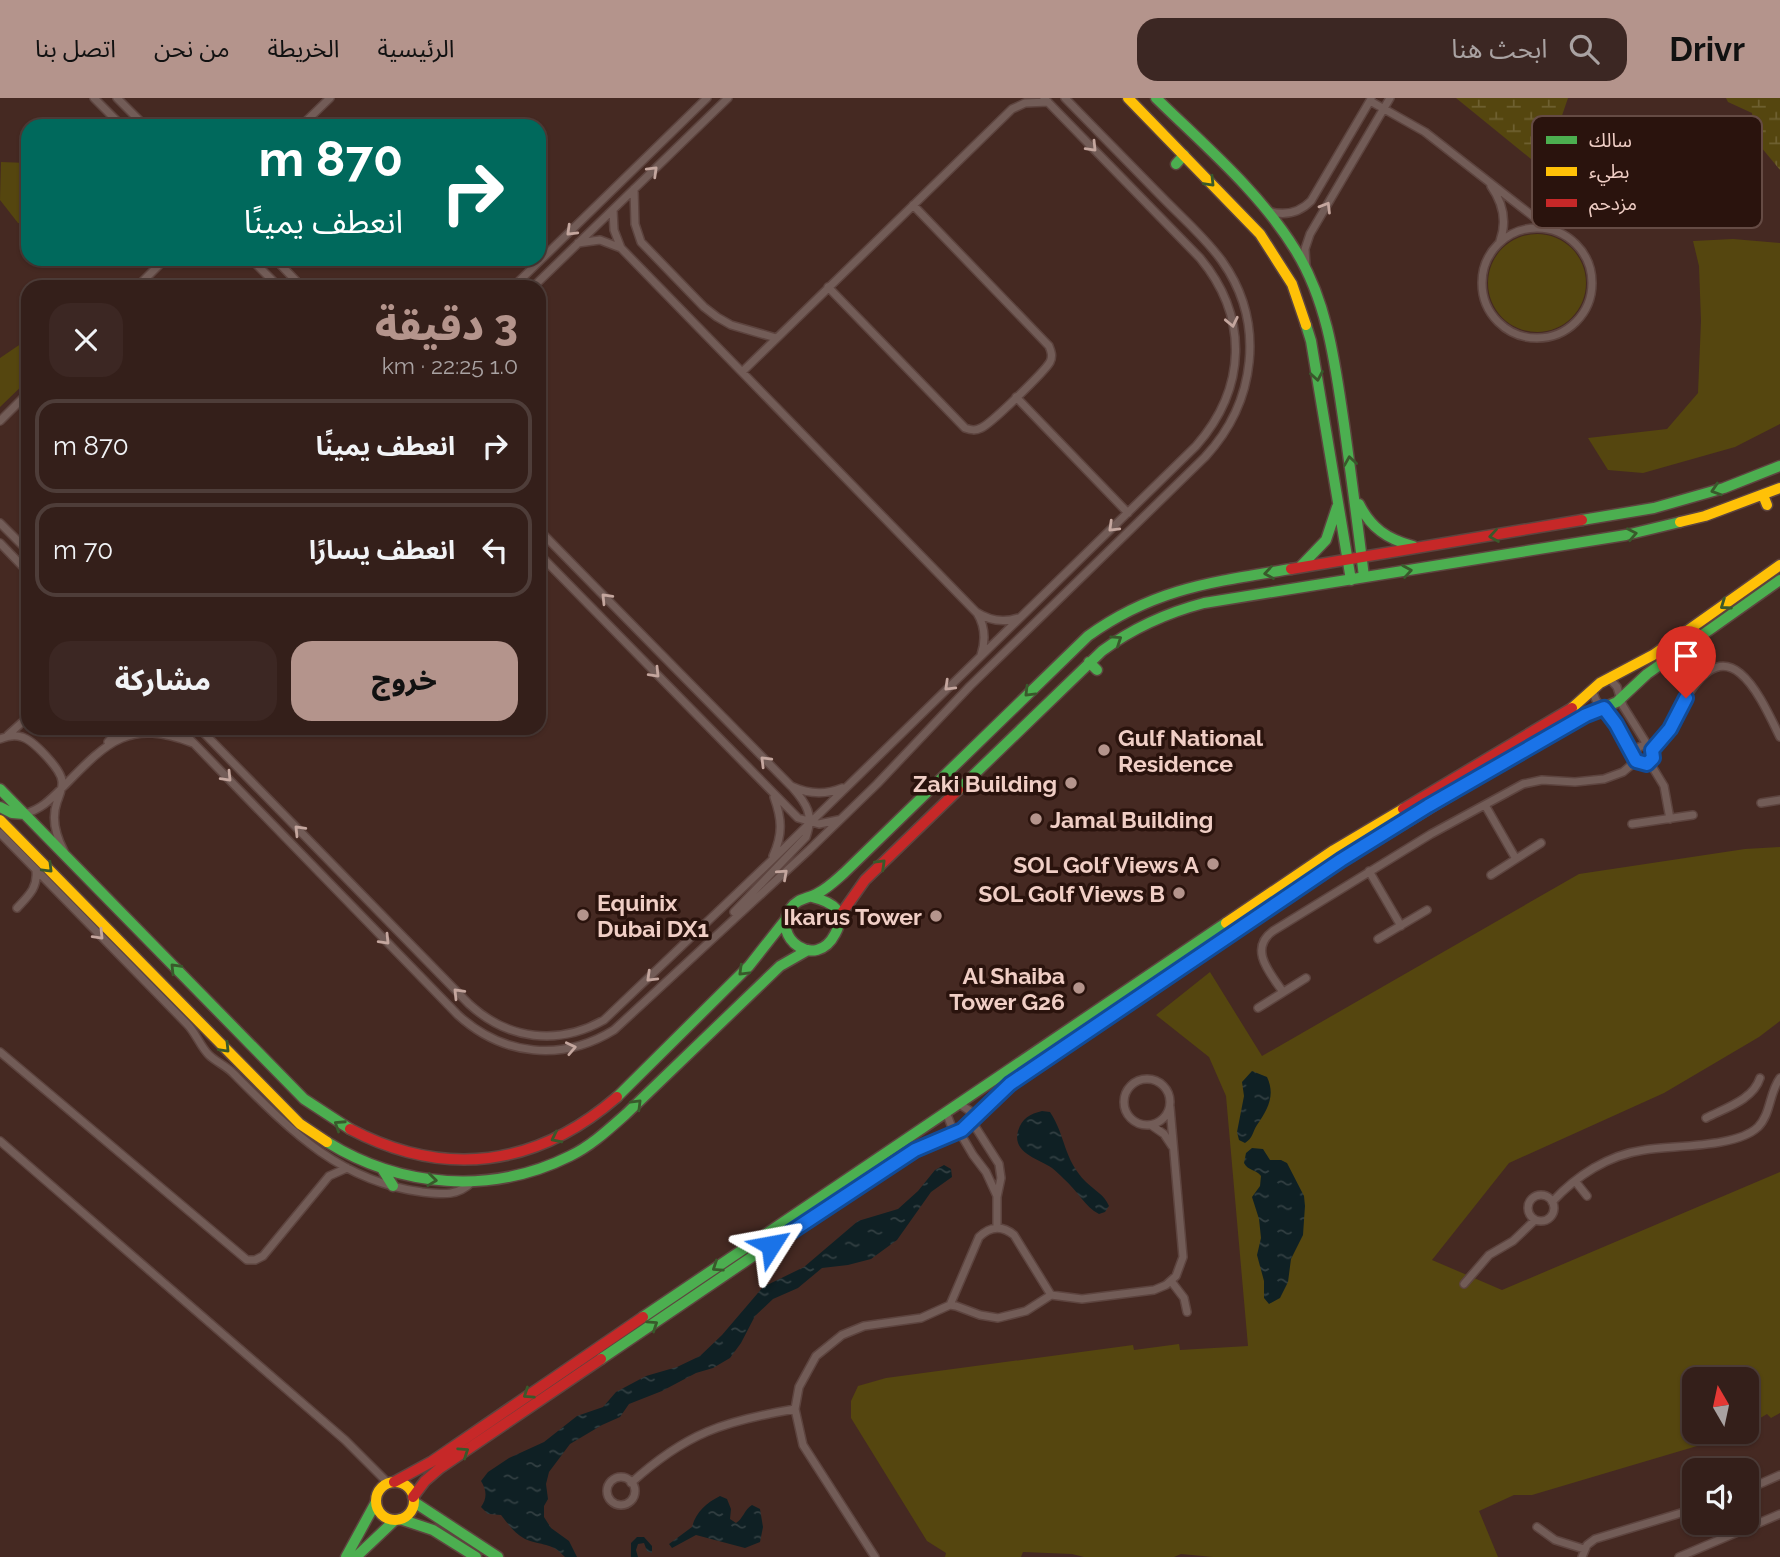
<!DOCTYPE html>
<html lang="ar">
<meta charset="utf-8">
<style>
:root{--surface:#341f1a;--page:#3c2723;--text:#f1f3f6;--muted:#a9a2a2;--line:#4e3d39;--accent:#b4948c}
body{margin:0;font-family:Raleway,"Noto Sans Arabic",sans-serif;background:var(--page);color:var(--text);direction:rtl;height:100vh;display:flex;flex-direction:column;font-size:26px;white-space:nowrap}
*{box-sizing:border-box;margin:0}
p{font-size:23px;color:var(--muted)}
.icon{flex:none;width:38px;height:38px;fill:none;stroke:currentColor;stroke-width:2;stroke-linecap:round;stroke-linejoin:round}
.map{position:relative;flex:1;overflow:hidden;direction:ltr}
.sheet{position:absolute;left:21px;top:182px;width:525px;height:455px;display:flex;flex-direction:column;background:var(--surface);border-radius:21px;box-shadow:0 2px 5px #0004,0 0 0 2px var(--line);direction:rtl}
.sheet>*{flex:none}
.top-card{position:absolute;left:21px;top:21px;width:525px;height:147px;border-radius:21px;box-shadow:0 2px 5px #0004,0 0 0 2px var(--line);direction:rtl;background:#00695c;color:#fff;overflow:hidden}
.needle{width:46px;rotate:351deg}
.fabs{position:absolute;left:1682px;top:1269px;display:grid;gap:14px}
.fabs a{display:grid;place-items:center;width:77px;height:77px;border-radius:14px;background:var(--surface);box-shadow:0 2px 5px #0004,0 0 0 2px var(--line);font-size:35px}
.pin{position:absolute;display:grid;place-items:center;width:60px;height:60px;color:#fff;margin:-72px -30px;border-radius:50% 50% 50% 0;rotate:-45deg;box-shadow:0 0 7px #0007}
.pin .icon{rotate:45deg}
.me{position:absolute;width:77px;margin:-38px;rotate:56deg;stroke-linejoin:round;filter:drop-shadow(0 0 5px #0008)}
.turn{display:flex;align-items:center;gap:24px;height:147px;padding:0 28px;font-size:32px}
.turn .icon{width:91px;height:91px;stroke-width:2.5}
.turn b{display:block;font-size:49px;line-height:60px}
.round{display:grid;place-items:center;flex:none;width:74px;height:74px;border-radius:21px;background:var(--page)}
.headline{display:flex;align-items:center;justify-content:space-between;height:119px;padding:0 28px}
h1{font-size:42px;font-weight:800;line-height:52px;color:var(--accent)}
.cta{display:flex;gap:14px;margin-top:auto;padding:14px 28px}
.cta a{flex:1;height:80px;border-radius:21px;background:var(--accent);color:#111;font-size:28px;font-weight:800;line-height:80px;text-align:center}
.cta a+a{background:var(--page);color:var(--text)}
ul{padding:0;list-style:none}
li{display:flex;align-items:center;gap:21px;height:94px;margin:0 14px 10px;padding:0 14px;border:4px solid var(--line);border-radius:21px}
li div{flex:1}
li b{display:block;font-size:26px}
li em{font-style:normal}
header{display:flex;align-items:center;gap:42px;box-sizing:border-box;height:98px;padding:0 35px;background:var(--accent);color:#111}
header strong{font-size:33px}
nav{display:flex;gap:38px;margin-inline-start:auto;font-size:24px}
.search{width:490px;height:63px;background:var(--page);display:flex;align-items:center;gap:18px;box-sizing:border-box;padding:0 24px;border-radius:21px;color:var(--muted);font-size:26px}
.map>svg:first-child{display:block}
.grass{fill:#55460f}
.wetland{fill:url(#wetland-marsh)}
.water{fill:url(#water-ripples)}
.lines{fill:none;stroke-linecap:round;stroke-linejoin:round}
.street-casing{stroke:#5d443f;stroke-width:10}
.fast-casing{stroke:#5d443f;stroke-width:13}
.slow-casing{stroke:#5d443f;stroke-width:13}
.jam-casing{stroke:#5d443f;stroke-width:13}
.street{stroke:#725c57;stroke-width:7}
.fast{stroke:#4caf50;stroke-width:10}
.slow{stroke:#ffc107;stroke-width:10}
.jam{stroke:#c62828;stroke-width:10}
.oneway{stroke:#c4a69e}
.oneway2{stroke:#39592b}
.route-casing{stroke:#114b97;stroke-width:18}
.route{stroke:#1a73e8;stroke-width:12}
.poi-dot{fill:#b4948c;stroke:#2a130d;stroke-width:2.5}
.labels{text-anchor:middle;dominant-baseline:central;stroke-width:7;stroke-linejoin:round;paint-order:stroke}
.poi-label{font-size:23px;font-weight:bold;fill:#f0cec5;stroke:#2a130d;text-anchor:end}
.key{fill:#2a130d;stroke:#654b44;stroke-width:2}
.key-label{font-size:19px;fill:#f0cec5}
</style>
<header>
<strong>Drivr</strong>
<div class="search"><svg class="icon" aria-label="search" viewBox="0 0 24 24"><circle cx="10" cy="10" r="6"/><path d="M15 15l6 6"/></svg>ابحث هنا</div>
<nav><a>الرئيسية</a><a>الخريطة</a><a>من نحن</a><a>اتصل بنا</a></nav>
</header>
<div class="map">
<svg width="1780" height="1459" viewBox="0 0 1780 1459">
<defs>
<pattern id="wetland-marsh" width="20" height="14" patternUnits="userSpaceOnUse" patternTransform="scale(1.75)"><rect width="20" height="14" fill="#55460f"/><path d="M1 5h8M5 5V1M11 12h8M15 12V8" fill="none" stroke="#6e6030"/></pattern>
<pattern id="water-ripples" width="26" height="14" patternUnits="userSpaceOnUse" patternTransform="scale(1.75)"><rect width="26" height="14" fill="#0f2024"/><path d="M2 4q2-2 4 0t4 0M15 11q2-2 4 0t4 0" fill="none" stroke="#323f42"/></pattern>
</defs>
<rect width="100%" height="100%" fill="#452922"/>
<path class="grass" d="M1,64L28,65V127L18,125L0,102Z
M1488 185a49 49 0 1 1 98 0a49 49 0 1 1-98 0Z
M1733,141L1780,145V326L1735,349L1643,375L1608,372L1588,340L1667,331L1698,295L1701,223L1699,168L1693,143Z
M28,241V282L0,309V260Z
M1780,749V923L1759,939L1664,995L1509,1065L1432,1162L1502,1192L1780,1074V1315L1771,1320L1767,1316L1747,1328L1746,1281H1694V1334H1736L1724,1340L1532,1397H1514L1479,1413L1498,1459H1213L1181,1456L1174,1459H1084L1072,1456L1023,1454L1021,1459H945L946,1455L927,1443L851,1320V1303L858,1288L886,1280L1133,1247L1134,1252L1179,1246L1180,1252L1248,1248L1226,998L1209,959L1156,917L1210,874L1262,958L1579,776L1745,751Z"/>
<path class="wetland" d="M1456,0H1568L1545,67L1542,70Z
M1726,0H1780V72L1756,43L1752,15L1728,4Z"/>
<path class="water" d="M1252,973L1267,979C1276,998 1267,1012 1257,1027C1252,1035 1253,1040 1245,1045L1239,1042L1237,1034L1244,998L1242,984Z
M1042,1013L1050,1014C1066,1038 1063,1061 1086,1084C1095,1093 1104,1096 1109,1108L1105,1114L1099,1116C1085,1109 1077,1092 1064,1081C1060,1077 1056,1073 1052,1070C1037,1060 1012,1055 1018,1033C1022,1020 1030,1016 1042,1013Z
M1252,1050L1263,1051L1270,1062H1281L1287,1065L1304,1098L1305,1108L1303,1137L1291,1161L1288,1184L1280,1200L1269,1206L1264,1200V1183L1257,1157L1261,1140L1259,1121L1252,1099L1260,1088L1261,1078C1256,1071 1248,1073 1244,1065L1246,1055Z
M944,1067L951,1071L952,1079L931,1094L897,1142L871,1161L848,1167L822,1170L798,1190L773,1201L755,1218L741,1245L730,1260L713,1270L696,1275L662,1293L629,1306L620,1319L602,1327L570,1346L549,1374L546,1386L548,1401L544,1408V1419L551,1430L569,1443L577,1459H565C551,1444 542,1448 525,1441C515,1436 508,1426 501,1417L488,1416L481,1409C487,1400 487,1393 481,1383L488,1374L509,1360L544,1344L577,1318L603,1309L616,1294L646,1278L677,1269L700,1258L722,1237L763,1189L804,1169L858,1123L898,1111L918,1093L935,1072Z
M720,1398L727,1401L731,1411L730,1421L736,1425C743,1421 744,1412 752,1407L760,1411L763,1429L760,1444L745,1450L696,1437L672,1450L669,1446L692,1429C696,1414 706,1405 720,1398Z
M637,1439H644L652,1448V1455L647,1453L644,1445L638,1446L636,1452L638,1459H631V1445Z"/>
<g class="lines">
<g class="street-casing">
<path id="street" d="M94,0L122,28
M117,0L145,28
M1370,3L1425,34L1548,130
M301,28L330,0
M1491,88C1503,105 1507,124 1500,143
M634,91L635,126L641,144L704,209L717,219L731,227L776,240
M613,112L614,132L621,150
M1268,113C1284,118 1299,115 1311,103L1371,1
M1482 185a55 55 0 1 1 110 0a55 55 0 1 1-110 0Z
M578,145L600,142L621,150L976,514C990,523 1003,525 1018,520
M251,161L279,189
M275,161L302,189
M1306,168L1305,151L1310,136L1390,0
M137,189L165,161
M513,189L707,0
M533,189L728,0
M828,189L965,330C971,332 975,333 981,330C991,326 1045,273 1050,264C1053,258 1051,253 1049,248L913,107
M742,274L1012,11L1025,5L1048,4
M1016,299L1128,415
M0,323L28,295
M0,425L28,453
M539,432L791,688C808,696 825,697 842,690
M0,445L28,474
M539,456L798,720L819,726L838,722
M977,515C985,528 986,542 981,557
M1610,581L1617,589L1623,608L1648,648
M1592,592L1596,602L1616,627L1636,663C1646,670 1656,663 1652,652L1645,647L1639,649L1634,656
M179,630L458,917C503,958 562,964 614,932L809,752L877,686L970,588L1205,359C1256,304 1266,225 1222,163C1204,138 1180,118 1159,96C1128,64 1096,32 1065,0
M199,630L469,906C508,942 558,948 604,922L771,763L1196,348C1247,290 1249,219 1200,160L1044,0
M8,637L28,619
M0,641C7,638 14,636 22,639C33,642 61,671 62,683C63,690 59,698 57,704C51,721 56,738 64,753
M108,644L121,630
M1652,652C1669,635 1676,616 1688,597C1730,529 1760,598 1780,639
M1650,665L1664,688L1670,721
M1761,705L1780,702
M1485,707L1516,761
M24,716C42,711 51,701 64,688C107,644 129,620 193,645
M1632,726L1693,717
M0,735L187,926C196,935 200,948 209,957C216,964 227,968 234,976C290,1032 339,1083 422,1094C441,1096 457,1099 472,1084
M773,758C783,736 782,721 774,699
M1369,773L1401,828
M1491,777L1541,745
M17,810C28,798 38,790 36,773
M734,814L806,739C814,717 807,706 792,689
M1378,841L1427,812
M1283,894C1270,875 1248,851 1273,833L1431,736L1523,686L1542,682L1575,684L1604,681L1623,674L1636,663
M1258,910L1306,880
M0,954L247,1162H255L263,1158L329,1078L347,1070
M1124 1004a23 23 0 1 1 46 0a23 23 0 1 1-46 0Z
M958,1005L970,1013L976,1030L999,1066L1001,1080L997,1099V1129
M946,1014L951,1027L963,1040L973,1057L986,1074L997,1098
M1706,1020C1725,1010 1753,1002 1760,980
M1151,1027L1164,1036L1172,1048
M0,1043L345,1342L388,1385
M1575,1083L1587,1098
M1528 1110a13 13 0 1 1 26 0a13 13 0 1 1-26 0Z
M1552,1104C1576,1078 1608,1057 1644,1052C1673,1047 1736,1050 1758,1029C1771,1016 1769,995 1780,980
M1171,1183L1184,1200L1187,1214
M1464,1186L1489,1157L1513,1143L1535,1122
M950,1207L979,1139C990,1128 1002,1127 1014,1137L1051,1197
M607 1393a14 14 0 1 1 28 0a14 14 0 1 1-28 0Z
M631,1385C686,1335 724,1323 795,1311
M1746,1392L1780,1377
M1537,1429L1555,1442L1584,1451
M875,1459L803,1347L795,1311L799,1289L816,1258L842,1237L864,1228L921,1220L950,1207L956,1208L980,1217L998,1220L1026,1213L1051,1197L1082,1201L1154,1192L1166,1187L1176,1178L1183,1159L1170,1009
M1582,1459L1587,1447L1595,1441L1694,1411
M1679,1459L1780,1416"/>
</g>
<g class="fast-casing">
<path id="fast" d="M1156,0C1205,48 1260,94 1296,153C1328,205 1335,266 1344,326C1351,377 1358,428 1364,479
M1176,66L1184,57
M1306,227L1311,243L1351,482
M1359,406C1371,430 1387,441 1413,448
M1582,422L1654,410L1724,390L1780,368
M1301,468L1326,442L1337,409
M1089,564L1097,572
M0,691L304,1001L350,1031
M958,692L1102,553C1133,530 1166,515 1204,505L1626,437L1680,424
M0,709L12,715L24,716
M1336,767L1512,660L1586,617L1617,604L1647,576L1780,482
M812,799C832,804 848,813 835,836C816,873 771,840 790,811C797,800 808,801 818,795C828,790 836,782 844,775L1088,538C1155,490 1213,484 1291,471
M617,999L749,868L786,821
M327,1044C401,1090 492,1097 570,1058C591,1048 609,1031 626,1016L780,868L808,852
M383,1072L393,1088
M643,1219L1226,825
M601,1261L836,1102L915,1052L967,1029L987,1007
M414,1404L498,1459
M400,1421L433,1432L476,1459
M346,1459L376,1404
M356,1459L395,1422"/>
</g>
<g class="slow-casing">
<path id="slow" d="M1128,0L1260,136L1292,186L1306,227
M1763,397L1767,407
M1680,424L1705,418L1780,390
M1572,610L1600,585L1653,557L1780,467
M0,722L300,1026L327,1044
M1226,825L1334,752L1403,711
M987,1007L1010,986L1080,937L1336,767
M376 1403a19 19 0 1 1 38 0a19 19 0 1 1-38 0Z"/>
</g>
<g class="jam-casing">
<path id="jam" d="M1291,471L1582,422
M1403,711L1572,610
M839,819L865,782L958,692
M350,1031C445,1081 536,1069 617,999
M394,1384L431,1364L643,1219
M413,1399L425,1383L440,1370L601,1261"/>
</g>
<use href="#street" class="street"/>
<use href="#fast" class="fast"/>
<use href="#slow" class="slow"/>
<use href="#jam" class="jam"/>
</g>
<defs><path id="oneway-chevron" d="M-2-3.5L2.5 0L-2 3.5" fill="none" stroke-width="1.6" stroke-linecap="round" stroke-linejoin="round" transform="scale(1.75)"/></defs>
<g class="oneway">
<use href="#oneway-chevron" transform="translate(1092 49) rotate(46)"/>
<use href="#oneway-chevron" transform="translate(653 73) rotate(-44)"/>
<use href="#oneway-chevron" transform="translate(1326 109) rotate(-59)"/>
<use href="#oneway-chevron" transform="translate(571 133) rotate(136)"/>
<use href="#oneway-chevron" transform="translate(1232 224) rotate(78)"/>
<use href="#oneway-chevron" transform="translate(1113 429) rotate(136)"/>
<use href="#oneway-chevron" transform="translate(606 500) rotate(-134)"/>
<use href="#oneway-chevron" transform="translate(655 575) rotate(46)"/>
<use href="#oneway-chevron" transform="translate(949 588) rotate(136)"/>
<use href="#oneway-chevron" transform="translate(765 663) rotate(-135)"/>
<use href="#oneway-chevron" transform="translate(227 679) rotate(46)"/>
<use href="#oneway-chevron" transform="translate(299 732) rotate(-134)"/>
<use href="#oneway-chevron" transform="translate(783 776) rotate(-42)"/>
<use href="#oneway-chevron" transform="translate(99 837) rotate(46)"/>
<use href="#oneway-chevron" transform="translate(385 842) rotate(46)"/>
<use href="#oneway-chevron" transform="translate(651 879) rotate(136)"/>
<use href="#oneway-chevron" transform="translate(458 895) rotate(-134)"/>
<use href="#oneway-chevron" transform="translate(571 950) rotate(-12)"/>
</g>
<g class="oneway2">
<use href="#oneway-chevron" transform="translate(1210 84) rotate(46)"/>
<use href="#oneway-chevron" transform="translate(1317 278) rotate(80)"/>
<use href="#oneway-chevron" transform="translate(1350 363) rotate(-99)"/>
<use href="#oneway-chevron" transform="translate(1716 392) rotate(162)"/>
<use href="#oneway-chevron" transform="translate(1632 436) rotate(-11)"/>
<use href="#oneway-chevron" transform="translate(1494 438) rotate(171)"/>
<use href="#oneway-chevron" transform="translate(1407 473) rotate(-9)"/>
<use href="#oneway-chevron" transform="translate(1269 475) rotate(171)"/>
<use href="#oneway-chevron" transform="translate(1725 507) rotate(145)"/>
<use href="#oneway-chevron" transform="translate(1117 542) rotate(-34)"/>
<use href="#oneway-chevron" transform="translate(1029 594) rotate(135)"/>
<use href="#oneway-chevron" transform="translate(881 766) rotate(-44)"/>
<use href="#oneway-chevron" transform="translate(48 770) rotate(45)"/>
<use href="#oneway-chevron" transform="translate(175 870) rotate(-134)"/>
<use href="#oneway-chevron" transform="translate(743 873) rotate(136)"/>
<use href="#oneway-chevron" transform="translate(225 950) rotate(46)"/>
<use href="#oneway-chevron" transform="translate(637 1006) rotate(-45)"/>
<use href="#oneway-chevron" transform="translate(339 1027) rotate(-147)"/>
<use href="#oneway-chevron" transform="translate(556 1040) rotate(154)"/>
<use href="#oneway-chevron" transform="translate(432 1082) rotate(7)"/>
<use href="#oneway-chevron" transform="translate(717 1169) rotate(146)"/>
<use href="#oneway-chevron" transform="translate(653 1227) rotate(-34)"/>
<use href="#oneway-chevron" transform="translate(528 1296) rotate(146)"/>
<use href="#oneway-chevron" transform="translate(464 1354) rotate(-34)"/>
</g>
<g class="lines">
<g class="route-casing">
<path id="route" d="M771,1147L915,1052L962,1032L1010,986L1341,762L1428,708L1586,617L1604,610L1616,626L1636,663L1647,666L1653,660L1652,652L1670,631L1686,600"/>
</g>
<use href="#route" class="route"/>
</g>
<g class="poi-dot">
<circle cx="1104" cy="652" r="7"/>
<circle cx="1071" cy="685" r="7"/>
<circle cx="1036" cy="721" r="7"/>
<circle cx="1213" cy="766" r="7"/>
<circle cx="1179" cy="795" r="7"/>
<circle cx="583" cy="817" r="7"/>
<circle cx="936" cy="818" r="7"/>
<circle cx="1079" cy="890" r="7"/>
</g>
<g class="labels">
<g class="poi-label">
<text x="1118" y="639" text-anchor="start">Gulf National<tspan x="1118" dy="26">Residence</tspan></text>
<text x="1057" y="685">Zaki Building</text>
<text x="1050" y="721" text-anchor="start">Jamal Building</text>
<text x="1199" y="766">SOL Golf Views A</text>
<text x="1165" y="795">SOL Golf Views B</text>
<text x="597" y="804" text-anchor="start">Equinix<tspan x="597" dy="26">Dubai DX1</tspan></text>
<text x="922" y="818">Ikarus Tower</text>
<text x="1065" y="877">Al Shaiba<tspan x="1065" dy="26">Tower G26</tspan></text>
</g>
</g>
<rect x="1532" y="18" width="230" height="112" rx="10" class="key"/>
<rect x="1546" y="38" width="31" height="8" fill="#4caf50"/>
<rect x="1546" y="69" width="31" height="9" fill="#ffc107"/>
<rect x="1546" y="101" width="31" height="8" fill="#c62828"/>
<g class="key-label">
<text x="1589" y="49">سالك</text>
<text x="1589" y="80">بطيء</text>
<text x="1589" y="112">مزدحم</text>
</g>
</svg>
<div class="fabs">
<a><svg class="needle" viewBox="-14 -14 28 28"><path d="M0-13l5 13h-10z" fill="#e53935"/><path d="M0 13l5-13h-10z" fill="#a9a2a2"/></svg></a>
<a><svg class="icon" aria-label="sound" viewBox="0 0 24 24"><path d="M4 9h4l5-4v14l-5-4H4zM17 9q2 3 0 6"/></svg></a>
</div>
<div class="pin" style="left:1686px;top:600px;background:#d93025"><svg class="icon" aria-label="arrive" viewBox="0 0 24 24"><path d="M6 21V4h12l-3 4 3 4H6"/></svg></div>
<svg class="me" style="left:771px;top:1147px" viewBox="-20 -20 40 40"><path d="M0-17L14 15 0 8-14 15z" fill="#1a73e8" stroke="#fff" stroke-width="4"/></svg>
<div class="top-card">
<div class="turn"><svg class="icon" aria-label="right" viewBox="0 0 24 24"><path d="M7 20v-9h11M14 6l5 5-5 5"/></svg><div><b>870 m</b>انعطف يمينًا</div></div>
</div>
<section class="sheet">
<div class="headline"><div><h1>3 دقيقة</h1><p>1.0 km · 22:25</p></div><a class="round"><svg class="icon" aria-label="close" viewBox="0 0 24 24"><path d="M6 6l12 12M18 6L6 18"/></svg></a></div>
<ul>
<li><svg class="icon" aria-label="right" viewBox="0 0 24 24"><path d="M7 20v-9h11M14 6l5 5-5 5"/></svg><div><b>انعطف يمينًا</b></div><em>870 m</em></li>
<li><svg class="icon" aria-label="left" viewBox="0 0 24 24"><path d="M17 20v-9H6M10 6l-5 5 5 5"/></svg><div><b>انعطف يسارًا</b></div><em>70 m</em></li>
</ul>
<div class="cta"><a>خروج</a><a>مشاركة</a></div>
</section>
</div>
